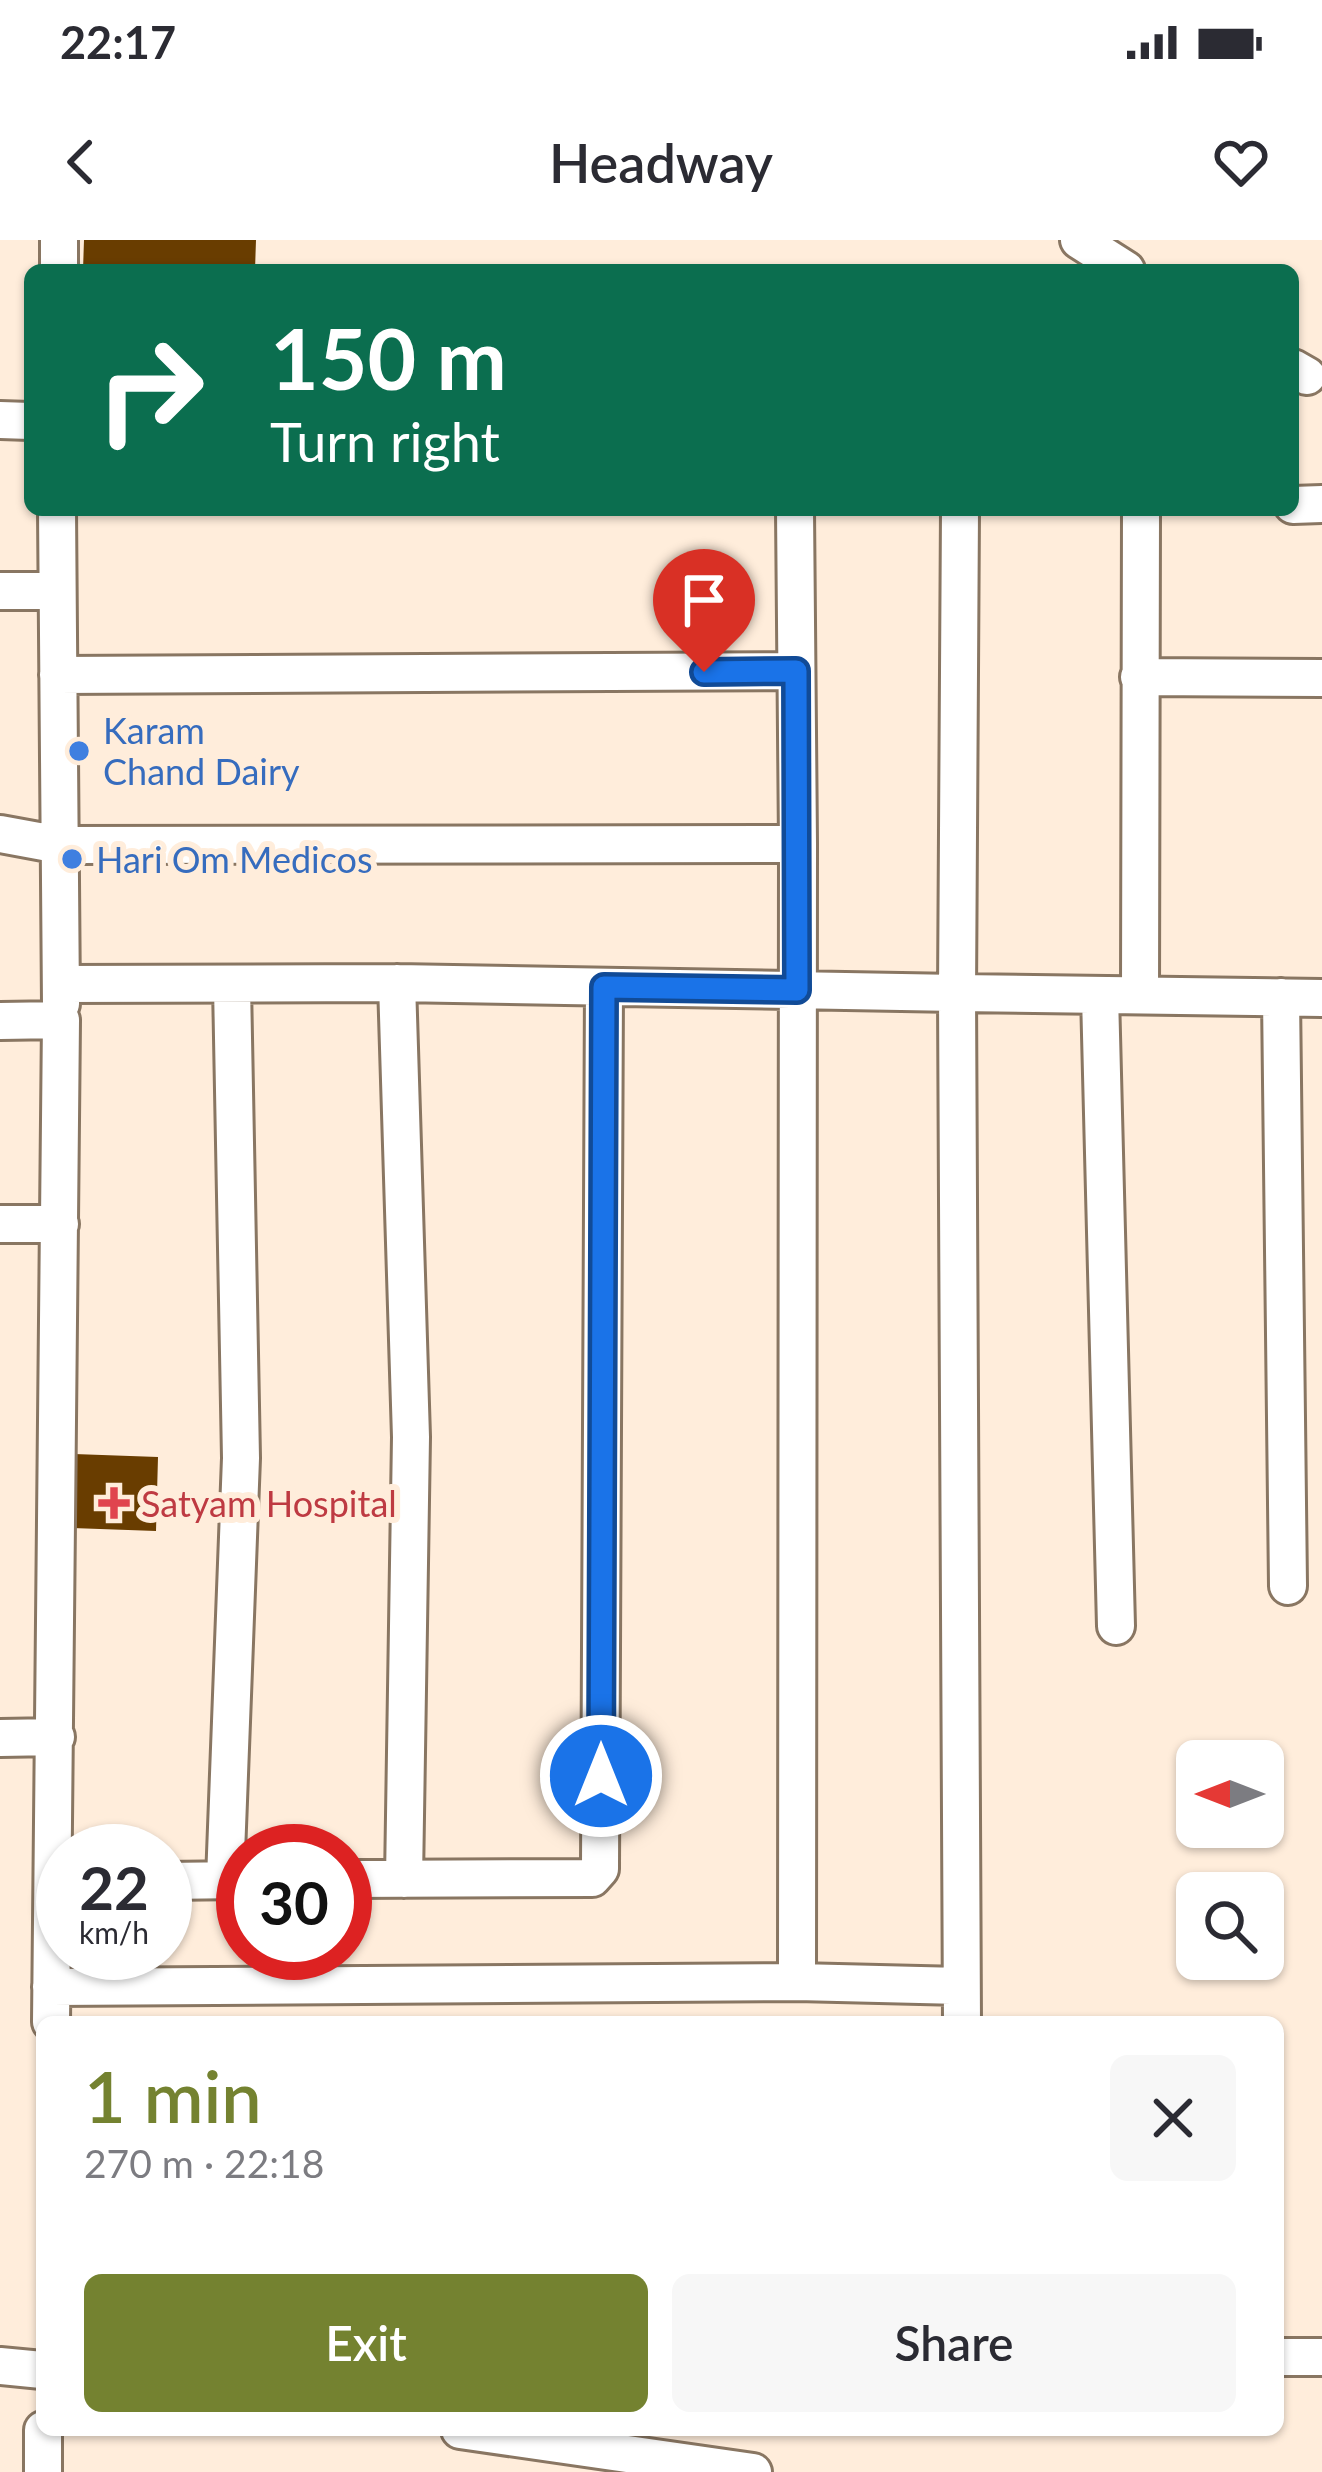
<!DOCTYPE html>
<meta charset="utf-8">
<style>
:root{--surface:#fff;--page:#f7f7f7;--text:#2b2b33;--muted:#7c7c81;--accent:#748230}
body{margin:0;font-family:Lato,sans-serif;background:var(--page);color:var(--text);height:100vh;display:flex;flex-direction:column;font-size:45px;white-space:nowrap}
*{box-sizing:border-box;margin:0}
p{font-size:39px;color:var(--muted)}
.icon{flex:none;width:66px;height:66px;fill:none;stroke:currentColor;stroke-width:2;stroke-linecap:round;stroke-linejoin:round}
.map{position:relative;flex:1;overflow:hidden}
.drawer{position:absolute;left:36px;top:1776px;width:1248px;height:420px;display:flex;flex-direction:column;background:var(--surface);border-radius:18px;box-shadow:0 3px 9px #0004}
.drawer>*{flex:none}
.guide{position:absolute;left:24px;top:24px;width:1275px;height:252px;border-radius:18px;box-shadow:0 3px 9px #0004;background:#0b6e4f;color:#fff;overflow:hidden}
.needle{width:78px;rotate:270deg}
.fabs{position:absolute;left:1176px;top:1500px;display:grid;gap:24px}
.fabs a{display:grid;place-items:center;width:108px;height:108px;border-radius:18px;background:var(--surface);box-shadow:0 3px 9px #0004;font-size:60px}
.speed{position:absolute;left:36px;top:1584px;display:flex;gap:24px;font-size:60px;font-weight:700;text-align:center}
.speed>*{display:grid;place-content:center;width:156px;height:156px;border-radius:50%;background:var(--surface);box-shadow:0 3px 9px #0004;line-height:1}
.speed small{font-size:30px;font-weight:400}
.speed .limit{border:18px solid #d22;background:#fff;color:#111}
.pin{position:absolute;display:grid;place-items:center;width:102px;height:102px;color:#fff;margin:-123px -51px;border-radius:50% 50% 50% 0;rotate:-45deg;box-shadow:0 0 12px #0007}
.pin .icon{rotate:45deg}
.me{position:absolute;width:132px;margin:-66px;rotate:0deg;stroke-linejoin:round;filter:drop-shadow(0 0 9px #0008)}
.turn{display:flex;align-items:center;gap:42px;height:252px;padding:0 48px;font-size:54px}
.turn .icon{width:156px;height:156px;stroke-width:2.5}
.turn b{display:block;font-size:84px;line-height:102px}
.round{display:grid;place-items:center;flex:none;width:126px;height:126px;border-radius:18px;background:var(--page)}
.summary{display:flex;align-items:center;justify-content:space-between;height:204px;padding:0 48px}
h1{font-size:72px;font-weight:600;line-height:90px;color:var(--accent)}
.button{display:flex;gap:24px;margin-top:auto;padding:24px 48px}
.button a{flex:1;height:138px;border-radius:18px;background:var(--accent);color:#fff;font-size:48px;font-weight:600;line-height:138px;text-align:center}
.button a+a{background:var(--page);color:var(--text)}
.status{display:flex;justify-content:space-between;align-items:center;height:84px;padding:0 60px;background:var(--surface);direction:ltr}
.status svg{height:33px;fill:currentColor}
header{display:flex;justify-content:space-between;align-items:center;height:156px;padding:0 48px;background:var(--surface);font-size:54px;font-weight:600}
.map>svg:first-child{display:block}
.building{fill:#693d00}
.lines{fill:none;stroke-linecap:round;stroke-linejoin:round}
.minor-casing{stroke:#897662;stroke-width:42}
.minor{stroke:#fff;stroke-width:36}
.route-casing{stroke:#114b97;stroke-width:30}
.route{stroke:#1a73e8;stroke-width:21}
.shop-dot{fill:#3f7fe0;stroke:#ffeddb;stroke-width:4.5}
.health-dot{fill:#e0444e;stroke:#ffeddb;stroke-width:4.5}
.labels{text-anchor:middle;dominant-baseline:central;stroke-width:12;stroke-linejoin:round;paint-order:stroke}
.shop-label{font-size:36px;fill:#366cbe;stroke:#ffeddb;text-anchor:start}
.health-label{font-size:36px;fill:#be3a42;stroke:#ffeddb;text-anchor:start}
</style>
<div class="status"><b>22:17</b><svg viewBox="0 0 49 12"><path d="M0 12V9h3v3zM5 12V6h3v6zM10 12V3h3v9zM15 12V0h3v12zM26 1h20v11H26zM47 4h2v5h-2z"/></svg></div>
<header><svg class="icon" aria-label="back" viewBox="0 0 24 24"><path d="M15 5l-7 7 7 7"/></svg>Headway<svg class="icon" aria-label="heart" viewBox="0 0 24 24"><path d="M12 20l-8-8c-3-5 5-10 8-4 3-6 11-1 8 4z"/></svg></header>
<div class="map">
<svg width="1322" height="2232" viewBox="0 0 1322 2232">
<rect width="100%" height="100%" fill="#ffeddb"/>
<path class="building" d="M84,0H256L255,30H83Z
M74,1214L158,1217L156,1291L72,1288Z"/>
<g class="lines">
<g class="minor-casing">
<path id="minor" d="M1079,0L1126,30
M59,30V0
M1293,128L1307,136
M0,180L30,181
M1293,265L1322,264
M57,270L61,764
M795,270L798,604
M0,351H57
M58,435L796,431
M1139,437L1322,438
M0,594L60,605L798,604L797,1742L961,1746
M397,743L411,1197L404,1639
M61,744L397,743L957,753L960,270
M1100,755L1116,1386
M1140,755L1141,270
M1281,757L1288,1346
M0,781L61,780L51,1782
M0,984H60
M0,1498L56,1497
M345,1639L592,1638L600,1629L604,747
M225,1640L241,1218L232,745
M165,1641L243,1640
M51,1747L797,1742
M962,1782L957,753L1322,758
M1278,2117H1322
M0,2126L42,2130
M460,2190L753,2232
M43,2232V2190"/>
</g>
<use href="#minor" class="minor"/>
</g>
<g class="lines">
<g class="route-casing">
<path id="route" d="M601,1536L604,747L797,750L796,431L704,432"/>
</g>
<use href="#route" class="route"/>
</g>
<g class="shop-dot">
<circle cx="79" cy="511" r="12"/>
<circle cx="72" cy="619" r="12"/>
</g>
<path class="health-dot" d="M108 1245h12v12h12v12h-12v12h-12v-12h-12v-12h12z"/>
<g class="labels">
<g class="shop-label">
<text x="103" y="490">Karam<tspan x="103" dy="41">Chand Dairy</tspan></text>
<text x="96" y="619">Hari Om Medicos</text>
</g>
<g class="health-label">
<text x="141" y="1263">Satyam Hospital</text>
</g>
</g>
</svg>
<div class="fabs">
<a><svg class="needle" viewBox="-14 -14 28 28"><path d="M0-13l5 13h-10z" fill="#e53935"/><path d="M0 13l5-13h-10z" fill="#7c7c81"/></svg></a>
<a><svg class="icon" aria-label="search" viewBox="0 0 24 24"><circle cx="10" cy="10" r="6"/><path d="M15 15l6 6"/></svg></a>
</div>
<div class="speed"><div>22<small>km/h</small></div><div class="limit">30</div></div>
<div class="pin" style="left:704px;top:432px;background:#d93025"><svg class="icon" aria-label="arrive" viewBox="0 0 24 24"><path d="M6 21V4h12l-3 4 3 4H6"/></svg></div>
<svg class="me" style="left:601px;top:1536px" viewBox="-20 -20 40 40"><circle r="17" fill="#1a73e8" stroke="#fff" stroke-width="3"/><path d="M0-11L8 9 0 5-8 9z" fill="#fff"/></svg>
<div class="guide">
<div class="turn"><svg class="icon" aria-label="right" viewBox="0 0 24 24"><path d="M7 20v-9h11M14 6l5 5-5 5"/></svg><div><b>150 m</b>Turn right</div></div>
</div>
<section class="drawer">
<div class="summary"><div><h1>1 min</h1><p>270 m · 22:18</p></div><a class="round"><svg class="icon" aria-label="close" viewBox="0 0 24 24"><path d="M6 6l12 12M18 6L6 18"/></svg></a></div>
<div class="button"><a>Exit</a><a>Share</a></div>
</section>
</div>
